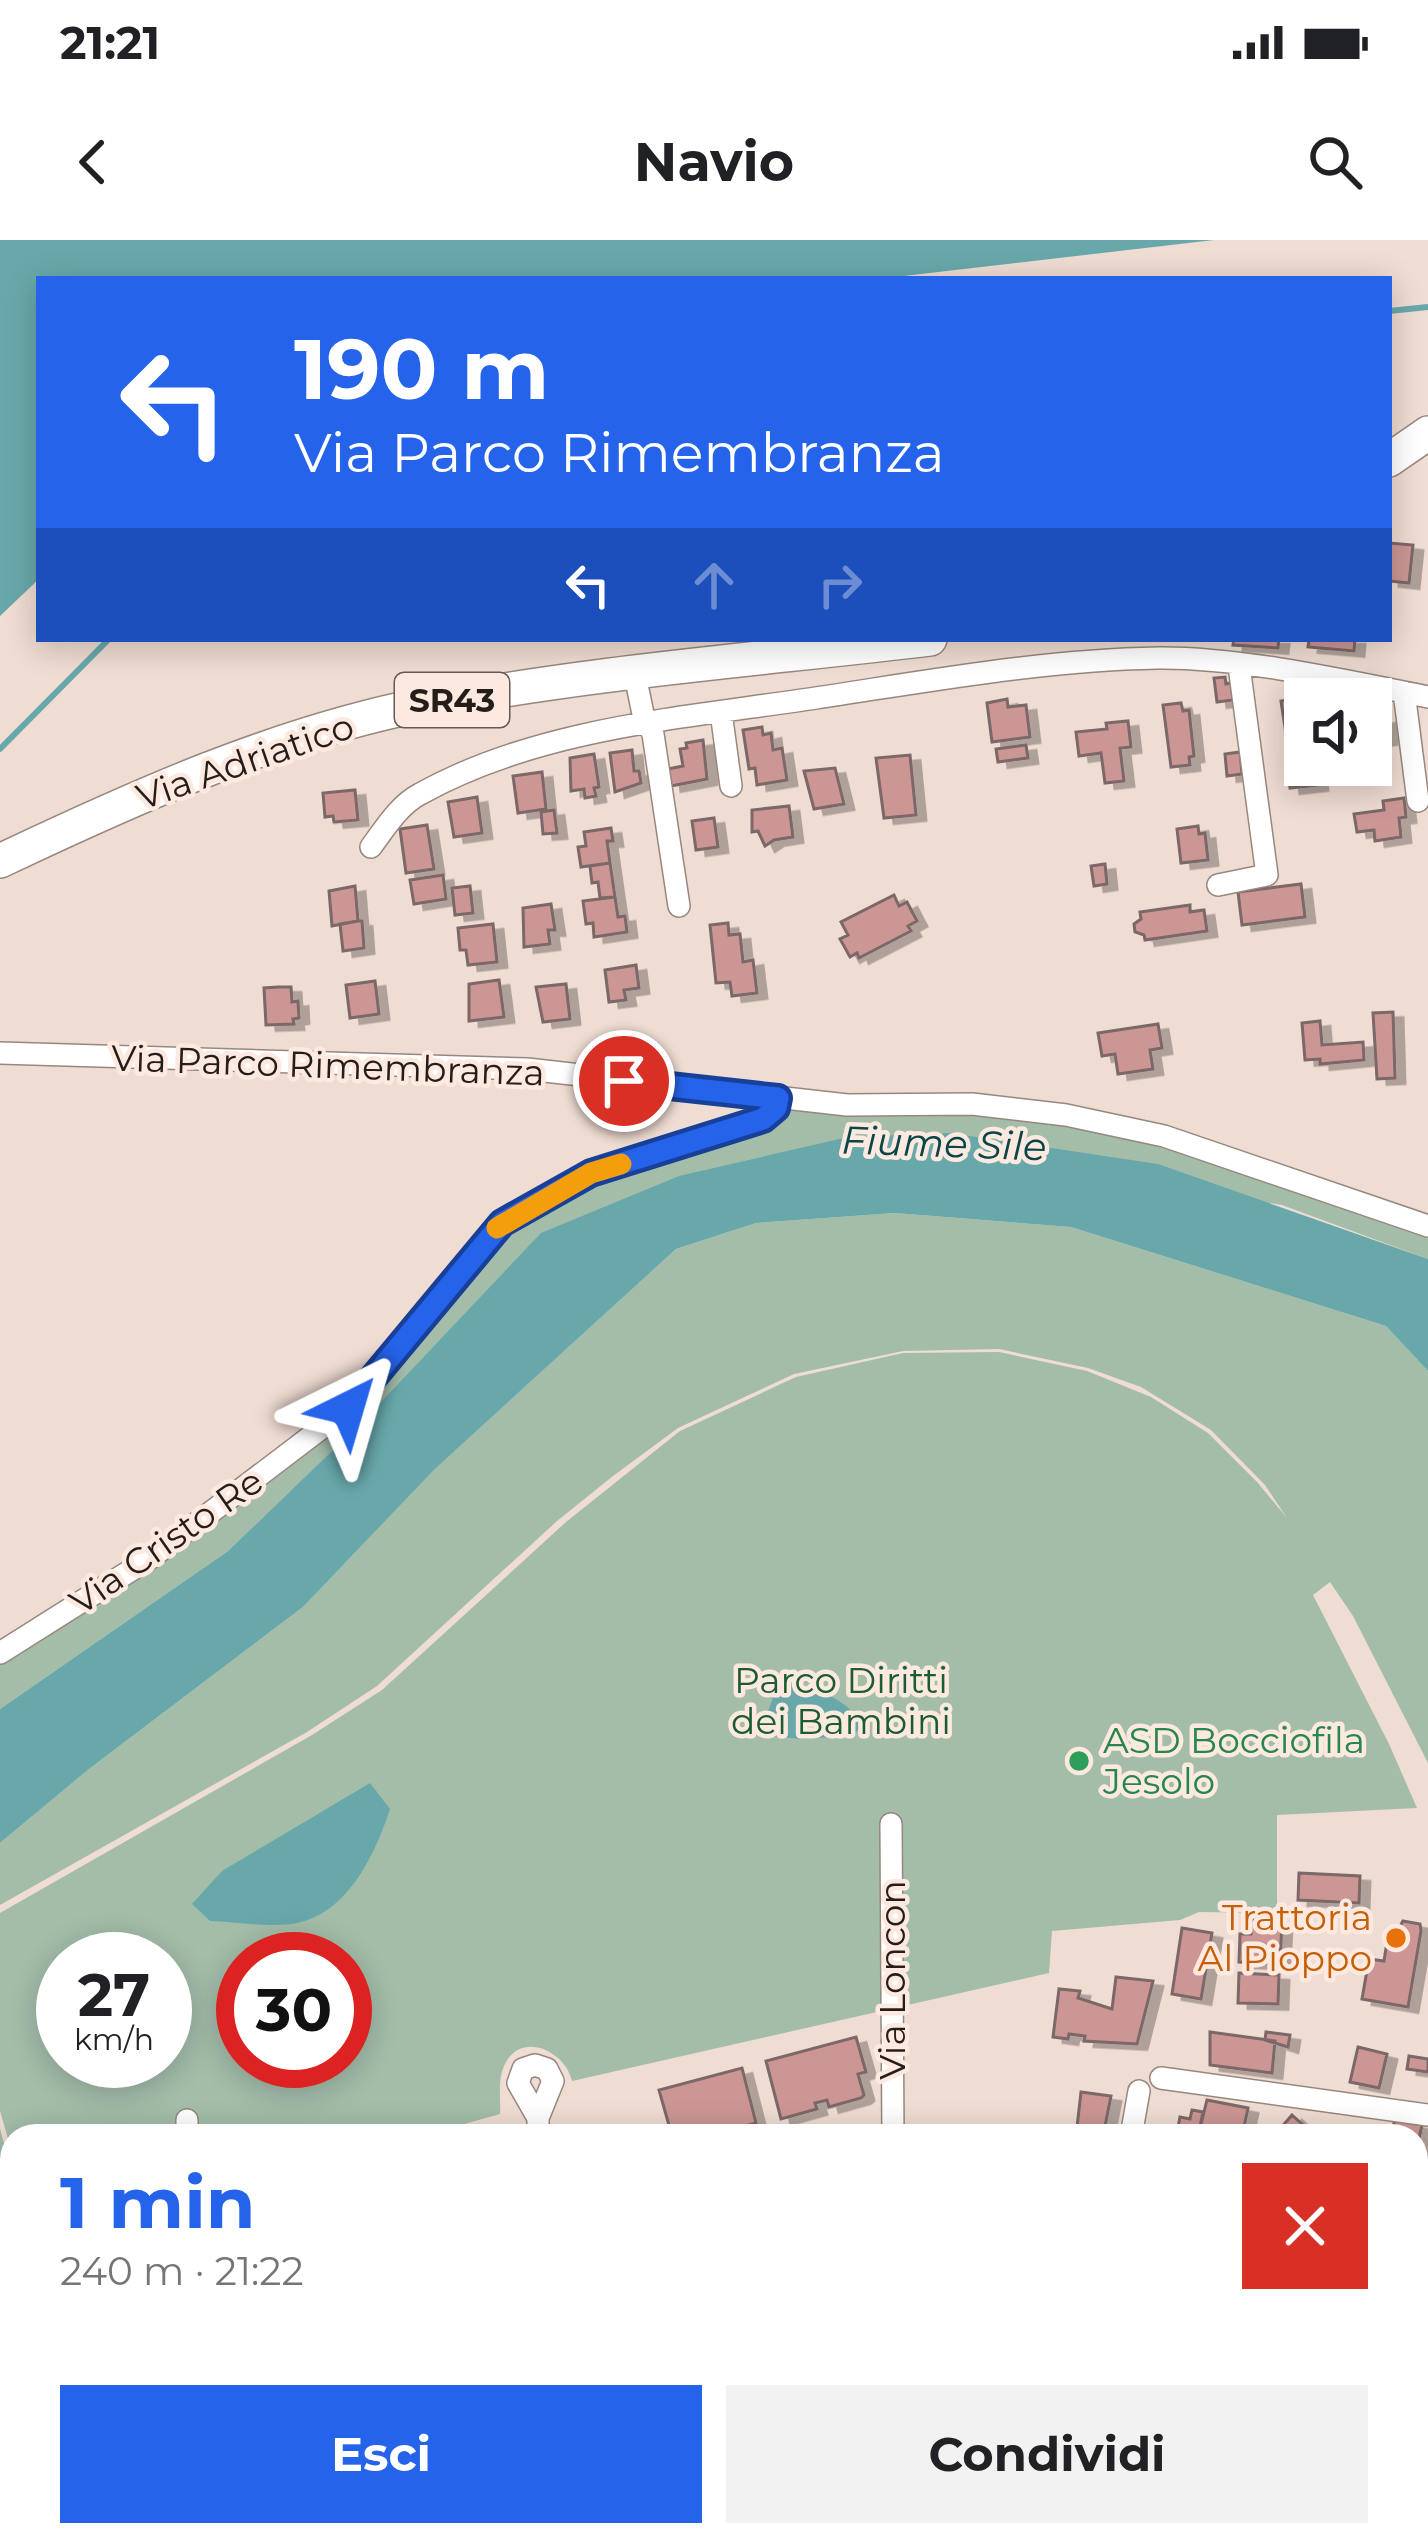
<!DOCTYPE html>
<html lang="it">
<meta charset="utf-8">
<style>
:root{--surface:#fff;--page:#f2f2f2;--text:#202124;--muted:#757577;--accent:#2563eb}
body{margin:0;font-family:Montserrat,sans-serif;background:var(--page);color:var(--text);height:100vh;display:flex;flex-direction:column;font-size:45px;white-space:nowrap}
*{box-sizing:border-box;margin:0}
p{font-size:39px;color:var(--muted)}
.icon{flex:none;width:66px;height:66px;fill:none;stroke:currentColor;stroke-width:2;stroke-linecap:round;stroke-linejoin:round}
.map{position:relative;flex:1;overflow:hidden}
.details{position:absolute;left:0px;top:1884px;width:1428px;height:423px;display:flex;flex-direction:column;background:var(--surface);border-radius:36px 36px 0 0;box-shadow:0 6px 30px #0003}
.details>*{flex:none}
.guide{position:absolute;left:36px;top:36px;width:1356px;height:366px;border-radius:0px;box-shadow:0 6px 30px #0003;background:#2563eb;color:#fff;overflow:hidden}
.tools{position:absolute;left:1284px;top:438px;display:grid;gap:24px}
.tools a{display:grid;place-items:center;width:108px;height:108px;border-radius:0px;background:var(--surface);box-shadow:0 6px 30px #0003;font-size:60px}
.speed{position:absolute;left:36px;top:1692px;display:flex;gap:24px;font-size:60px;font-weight:700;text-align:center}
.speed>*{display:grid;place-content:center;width:156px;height:156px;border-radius:50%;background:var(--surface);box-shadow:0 6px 30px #0003;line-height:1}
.speed small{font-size:30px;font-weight:400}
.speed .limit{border:18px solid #d22;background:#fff;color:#111}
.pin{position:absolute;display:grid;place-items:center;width:102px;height:102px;color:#fff;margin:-51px;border:6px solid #fff;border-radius:50%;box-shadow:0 3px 12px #0007}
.me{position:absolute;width:132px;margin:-66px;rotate:40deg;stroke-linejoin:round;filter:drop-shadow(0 0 9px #0008)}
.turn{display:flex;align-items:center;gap:42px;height:252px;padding:0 60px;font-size:54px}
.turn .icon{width:156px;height:156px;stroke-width:2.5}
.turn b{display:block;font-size:84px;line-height:102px}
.lanes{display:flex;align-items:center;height:114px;padding:0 60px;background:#0003;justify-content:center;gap:60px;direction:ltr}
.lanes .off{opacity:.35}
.round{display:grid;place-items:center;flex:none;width:126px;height:126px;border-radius:0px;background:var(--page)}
.headline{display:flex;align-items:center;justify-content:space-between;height:204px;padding:0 60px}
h1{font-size:72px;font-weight:700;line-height:90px;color:var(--accent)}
.primary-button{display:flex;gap:24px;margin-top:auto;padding:24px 60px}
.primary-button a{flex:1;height:138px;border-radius:0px;background:var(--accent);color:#fff;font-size:48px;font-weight:700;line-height:138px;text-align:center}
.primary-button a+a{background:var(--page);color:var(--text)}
.status{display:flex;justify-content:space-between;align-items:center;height:84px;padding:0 60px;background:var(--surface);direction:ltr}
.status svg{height:33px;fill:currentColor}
header{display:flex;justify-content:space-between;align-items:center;height:156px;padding:0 60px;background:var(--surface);font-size:54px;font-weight:700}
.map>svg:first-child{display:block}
.built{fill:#e7cdc0}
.green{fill:#a3bda9;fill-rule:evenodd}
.water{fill:#68a8ab}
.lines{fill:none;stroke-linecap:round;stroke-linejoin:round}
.stream{stroke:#68a8ab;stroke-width:6}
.building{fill:#cc9694;stroke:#7b6767;stroke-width:3;filter:url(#shadow)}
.street-casing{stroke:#98877e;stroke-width:24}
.primary-casing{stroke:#98877e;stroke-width:36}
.street{stroke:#fff;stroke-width:21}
.primary{stroke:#fff;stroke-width:33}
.route-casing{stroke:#184099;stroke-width:30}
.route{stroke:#2563eb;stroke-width:21}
.slow{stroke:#f59e0b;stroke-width:21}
.leisure-dot{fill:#2e9e5b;stroke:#fde9df;stroke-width:4.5}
.food-dot{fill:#e8710a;stroke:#fde9df;stroke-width:4.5}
.labels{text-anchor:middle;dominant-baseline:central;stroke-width:9;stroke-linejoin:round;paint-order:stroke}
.shield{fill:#fde9df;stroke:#655a55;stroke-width:3}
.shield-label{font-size:33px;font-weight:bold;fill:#241d1a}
.street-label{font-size:36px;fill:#241d1a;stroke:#fde9df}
.park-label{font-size:36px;fill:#1b5d33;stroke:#fde9df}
.leisure-label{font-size:36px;fill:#27864d;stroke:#fde9df;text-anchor:start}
.food-label{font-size:36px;fill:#c56008;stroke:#fde9df;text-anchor:end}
.water-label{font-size:39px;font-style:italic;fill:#084648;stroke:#fde9df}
</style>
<div class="status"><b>21:21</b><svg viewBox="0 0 49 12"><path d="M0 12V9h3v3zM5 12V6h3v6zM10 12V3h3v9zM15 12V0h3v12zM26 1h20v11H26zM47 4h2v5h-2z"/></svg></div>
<header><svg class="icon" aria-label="back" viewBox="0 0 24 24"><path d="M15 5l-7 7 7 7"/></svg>Navio<svg class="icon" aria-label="search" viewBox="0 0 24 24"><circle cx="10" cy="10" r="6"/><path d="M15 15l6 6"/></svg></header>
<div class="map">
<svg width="1428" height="2306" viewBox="0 0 1428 2306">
<defs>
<filter id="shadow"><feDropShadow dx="10" dy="5.5" stdDeviation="0" flood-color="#0004"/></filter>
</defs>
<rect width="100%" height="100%" fill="#efdcd2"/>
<path class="built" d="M36,2295H537V2306H34Z"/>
<path class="green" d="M775,868L1066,875L1428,986V1019L1282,965L848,897L364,1180L228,1311L0,1469V1413L348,1168L502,983L591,933Z
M895,973L1071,987L1386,1086L1428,1131V1523L1353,1376L1330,1342L1313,1355L1389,1504L1417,1568L1277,1575V1673L1199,1672L1180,1680L1052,1691L1049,1733L572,1841C566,1812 522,1790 505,1824C497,1840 501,1858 500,1874L422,1896H12V1913L0,1871V1673L312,1495L382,1450L566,1282L680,1191L796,1137L903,1113L999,1112L1087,1131L1151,1157L1208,1193L1257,1242L1287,1278L1265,1245L1211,1190L1141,1147L1088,1128L999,1109L903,1111L794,1134L678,1188L613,1236L557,1281L377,1446L307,1492L0,1665V1603L89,1529L303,1367L435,1229L676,1009L756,983ZM63,1719H165V1821H63ZM243,1719H345V1821H243Z
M0,1888L12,1936V2103L0,2055Z
M12,2122V2295H36L34,2306H0Z"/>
<path class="water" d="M0,0H1214L878,39H39V339L0,376Z
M950,893L1158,924L1428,1019V1131L1386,1086L1071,987L895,973L756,983L676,1009L435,1229L303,1367L89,1529L0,1603V1469L228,1311L364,1180L541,993L679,936L848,897Z
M792,1443C819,1450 848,1459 862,1485L853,1496L800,1499L771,1496L765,1479L776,1450Z
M370,1543L390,1569C375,1614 349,1672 297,1683C271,1688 237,1682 210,1681L192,1664L222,1631Z"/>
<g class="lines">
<path class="stream" d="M1389,71L1428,67
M0,509L109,399"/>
</g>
<path class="building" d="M1389,303L1413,305L1409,343L1389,341Z
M1234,399H1279L1278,408L1233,405Z
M1309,399H1355L1354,411L1308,407Z
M1225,437L1226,444L1231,443L1233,460L1217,462L1214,438Z
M1308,457L1305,492L1286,494L1281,461Z
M1007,459L1008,467L1026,465L1030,497L992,502L987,463Z
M1181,463L1183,471L1189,470L1194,516L1189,517L1190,525L1171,527L1163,465Z
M1385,478L1387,499L1373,501L1371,511V480Z
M1128,481L1131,507L1120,508L1124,541L1105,543L1101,513L1079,516L1076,492L1107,489L1106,483Z
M762,487L763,495L771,493L773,510L782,508L787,540L757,545L755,528L749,529L743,490Z
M703,500L707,539L671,546L668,529L683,526L680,509L687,508L686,503Z
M1026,505L1028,518L998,522L996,509Z
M632,510L634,531H639L641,543L615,552L610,513Z
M1240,512L1242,534L1227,536L1225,514Z
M1305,512V525H1315L1318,545L1290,548L1286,514Z
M594,514L599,547L594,548L596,556L585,558L584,549L571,551L570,518Z
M910,515L916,575L884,578L876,518Z
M835,528L844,564L814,569L804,531Z
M542,532L546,569L518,573L513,536Z
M355,550L358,580L334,582L333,576L325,577L323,553Z
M477,557L482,593L454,597L448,562Z
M1404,558L1406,577L1399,578L1401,597L1375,601L1374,590L1357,592L1354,574L1384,570L1383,561Z
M789,566L793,597L774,600L765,606L758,591L752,592V570Z
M554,570L557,593L543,594L541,572Z
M714,578L718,607L696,610L692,581Z
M427,585L434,629L406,633L400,589Z
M1198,586L1199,594L1205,593L1208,620L1181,623L1177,589Z
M611,588L613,601H607L610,623L581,627L578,607L586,606L584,592Z
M610,623L615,657L600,658L598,642L592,643L590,626Z
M1105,624L1107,644L1094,646L1091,626Z
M443,635L446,659L414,664L410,640Z
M1301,644L1305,677L1242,685L1238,652Z
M355,646L358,681L332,686L329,651Z
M470,646L473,673L455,675L452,648Z
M894,655L899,666L907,662L917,681L908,686L911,691L859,718L857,713L850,717L840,699L848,695L841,682Z
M615,657L618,677L625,676L627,692L594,697L593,683L586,684L583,661Z
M551,664L555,690H548L550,704L524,707L523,668Z
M1190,665V672L1204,670L1207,691L1145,700L1144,695L1135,692L1134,684L1141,679L1140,672Z
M358,681H362L364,708L343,711L340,684Z
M728,683L729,695L740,694L743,722L753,720L757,753L732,756L730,742L716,743L710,685Z
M493,684L497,722L468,725L466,710H460L458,688Z
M636,725L639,748L624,750L626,760L609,762L605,730Z
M499,740L504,777L469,781V744Z
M375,741L379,774L350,778L346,745Z
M566,744L570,779L543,782L536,747Z
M278,747H291L292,762L298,761L299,778L293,779L294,784L266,785L264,748Z
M1393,772L1395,838L1377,839L1373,773Z
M1320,781L1322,805L1363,802L1364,820L1320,824V819L1305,820L1302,783Z
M1158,784L1162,808L1150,810L1153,829L1118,834L1115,814L1102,816L1098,793Z
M1299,1633L1360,1636L1359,1663L1298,1660Z
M1251,1680L1282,1681L1280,1724L1239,1722L1240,1694H1251Z
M1403,1681L1420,1684L1421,1691L1408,1767L1362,1759L1369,1719L1384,1721L1389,1689L1398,1690Z
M1182,1688L1212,1693L1201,1759L1172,1754Z
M1239,1733L1279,1735L1278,1764L1238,1763Z
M1116,1737L1153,1741L1137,1804L1084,1801L1085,1796L1069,1794L1068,1799L1053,1797L1059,1749L1080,1751L1078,1758L1112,1769Z
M1210,1792L1275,1801L1272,1833L1210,1825Z
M1266,1792L1290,1795L1288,1807L1265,1800Z
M856,1797L866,1832L858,1834L864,1855L861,1858L829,1867L827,1860L815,1863L817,1869L781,1879L766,1821Z
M1358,1807L1387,1814L1379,1848L1350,1842Z
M1409,1816L1428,1819V1832L1407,1829Z
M742,1828L756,1883L708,1896H672L659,1850Z
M1081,1852L1111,1856L1103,1896H1076Z
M1207,1860L1248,1868L1242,1896H1198Z
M1192,1870L1203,1872L1198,1896L1177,1892L1180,1877L1190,1879Z
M1292,1875L1312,1893L1313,1889L1346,1896H1274Z
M1395,1880L1422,1885L1416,1912V1896H1390Z
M1416,2292H1424L1423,2306H1367L1374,2295H1416Z
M101,2295H306L307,2306H102Z
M574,2295H696V2306H573Z
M736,2295H861V2306H736Z"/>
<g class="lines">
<g class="street-casing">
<path id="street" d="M635,435L643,474L653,494L679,666
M1404,452L1418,561
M721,472L731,546
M371,607C385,588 399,565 420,554C538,488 684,478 816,458C929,441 1043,420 1158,418C1239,417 1348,441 1428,457
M1218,645L1267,635L1239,426
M0,813L527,829L847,865L972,864L1066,875L1164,896L1428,986
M0,1413L152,1317L348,1168L502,983L591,933L763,879L775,868L778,858
M891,1584L893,1896
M1161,1838L1428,1875
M538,1878L518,1843L523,1829L535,1825L547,1829L553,1841L538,1878V1896
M187,1880V1896
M1131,1896L1139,1851
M537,2306V2295
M894,2306V2295
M998,2306L1003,2295
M1198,2306L1201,2295"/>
</g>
<g class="primary-casing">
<path id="primary" d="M1389,220L1428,193
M0,621C137,556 275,494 425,464C589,432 763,419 930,399"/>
</g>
<use href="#street" class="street"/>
<use href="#primary" class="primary"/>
</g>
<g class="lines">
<g class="route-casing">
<path id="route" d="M348,1168L502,983L591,933L763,879L776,868L778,858L624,841"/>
</g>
<use href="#route" class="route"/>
<path class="slow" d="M497,988L591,933L621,924"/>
</g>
<circle class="leisure-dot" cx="1079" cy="1521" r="12"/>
<circle class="food-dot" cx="1396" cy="1698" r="12"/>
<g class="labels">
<rect class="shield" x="395" y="433" width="114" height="54" rx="9"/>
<g class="shield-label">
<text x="452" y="460">SR43</text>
</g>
<g class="street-label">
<text transform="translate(245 521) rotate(-19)">Via Adriatico</text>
<text transform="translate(328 825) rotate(2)">Via Parco Rimembranza</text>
<text transform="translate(166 1301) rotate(-35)">Via Cristo Re</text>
<text transform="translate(892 1740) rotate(-90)">Via Loncon</text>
</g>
<g class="park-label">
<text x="841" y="1440">Parco Diritti<tspan x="841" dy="41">dei Bambini</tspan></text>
</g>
<g class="leisure-label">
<text x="1103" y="1500">ASD Bocciofila<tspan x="1103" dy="41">Jesolo</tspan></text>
</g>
<g class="food-label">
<text x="1372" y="1677">Trattoria<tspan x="1372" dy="41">Al Pioppo</tspan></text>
</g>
<g class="water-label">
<text transform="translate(944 903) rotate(2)">Fiume Sile</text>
</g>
</g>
</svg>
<div class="tools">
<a><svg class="icon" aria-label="sound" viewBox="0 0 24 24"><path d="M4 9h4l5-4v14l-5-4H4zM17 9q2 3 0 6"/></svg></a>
</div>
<div class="speed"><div>27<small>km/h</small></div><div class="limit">30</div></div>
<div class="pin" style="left:624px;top:841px;background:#d93025"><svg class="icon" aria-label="arrive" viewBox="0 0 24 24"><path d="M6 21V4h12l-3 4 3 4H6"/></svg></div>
<svg class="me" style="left:348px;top:1168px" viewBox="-20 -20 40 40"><path d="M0-17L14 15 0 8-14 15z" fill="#2563eb" stroke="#fff" stroke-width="4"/></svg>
<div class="guide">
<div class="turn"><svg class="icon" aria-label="left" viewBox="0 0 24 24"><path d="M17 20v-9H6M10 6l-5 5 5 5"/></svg><div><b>190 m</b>Via Parco Rimembranza</div></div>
<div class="lanes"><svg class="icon" aria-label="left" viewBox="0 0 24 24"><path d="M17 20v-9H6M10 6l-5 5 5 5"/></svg><svg class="icon off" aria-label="ahead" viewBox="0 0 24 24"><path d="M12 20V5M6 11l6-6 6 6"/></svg><svg class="icon off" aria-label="right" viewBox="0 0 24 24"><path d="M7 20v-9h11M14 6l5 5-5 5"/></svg></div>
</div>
<section class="details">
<div class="headline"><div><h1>1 min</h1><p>240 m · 21:22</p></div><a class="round" style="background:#d93025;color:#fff"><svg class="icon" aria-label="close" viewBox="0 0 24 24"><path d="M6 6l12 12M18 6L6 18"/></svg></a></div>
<div class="primary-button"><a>Esci</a><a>Condividi</a></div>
</section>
</div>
